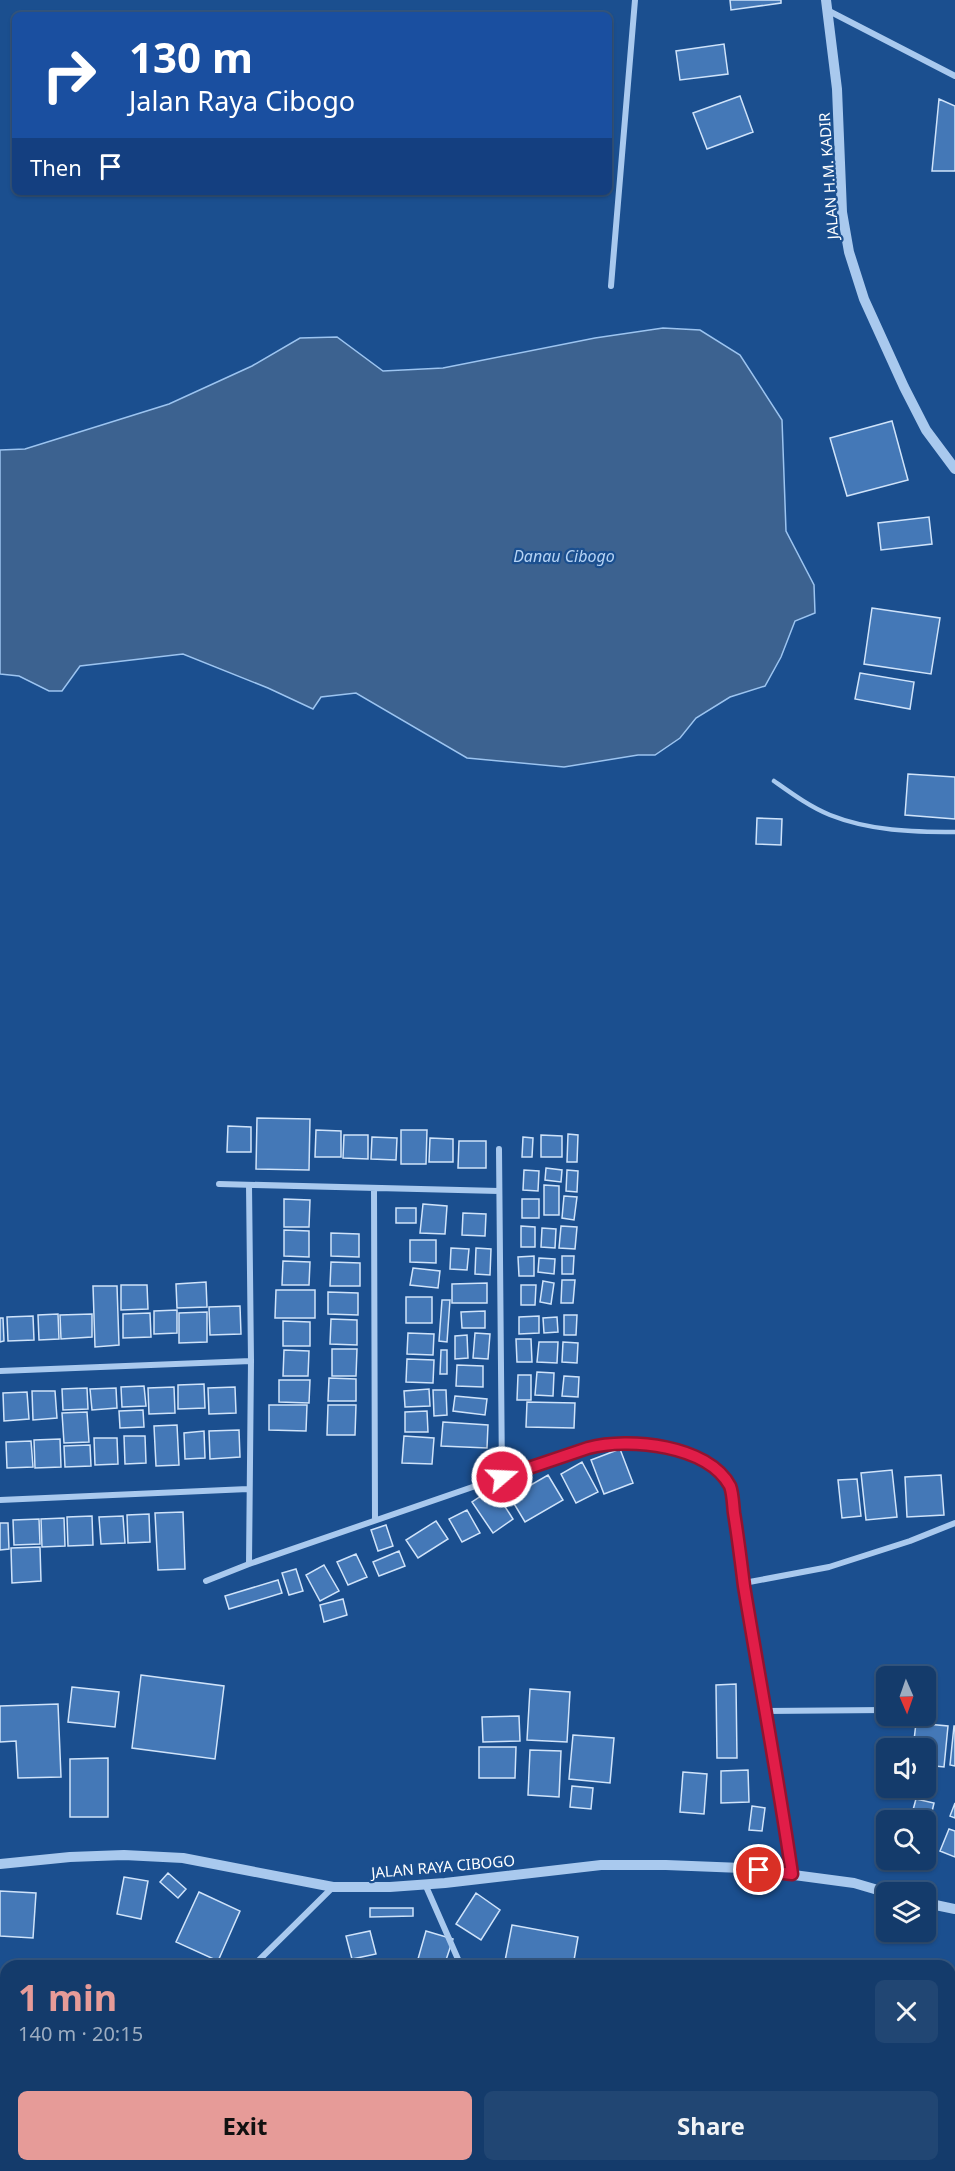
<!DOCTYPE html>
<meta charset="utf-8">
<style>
:root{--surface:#143b6b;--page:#214673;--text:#f1f3f6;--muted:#9dadc1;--line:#33557e;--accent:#e69b98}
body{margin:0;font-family:"Noto Sans",sans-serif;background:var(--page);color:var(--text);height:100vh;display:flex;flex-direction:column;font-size:22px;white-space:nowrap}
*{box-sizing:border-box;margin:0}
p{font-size:20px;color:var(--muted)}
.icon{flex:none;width:33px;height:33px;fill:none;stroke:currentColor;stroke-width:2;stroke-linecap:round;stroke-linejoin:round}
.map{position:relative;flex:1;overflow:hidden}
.details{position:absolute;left:0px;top:1960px;width:956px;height:212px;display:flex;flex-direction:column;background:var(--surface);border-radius:18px 18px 0 0;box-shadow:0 2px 4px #0004,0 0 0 2px var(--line)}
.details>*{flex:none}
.top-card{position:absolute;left:12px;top:12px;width:600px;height:183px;border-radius:9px;box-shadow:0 2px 4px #0004,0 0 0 2px var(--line);background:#1a4fa0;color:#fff;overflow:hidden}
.needle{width:39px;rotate:178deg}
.controls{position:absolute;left:876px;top:1666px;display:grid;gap:12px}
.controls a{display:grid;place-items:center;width:60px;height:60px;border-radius:9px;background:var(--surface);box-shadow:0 2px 4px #0004,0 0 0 2px var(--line);font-size:30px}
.pin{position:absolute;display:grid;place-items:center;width:51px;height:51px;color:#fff;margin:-26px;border:3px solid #fff;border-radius:50%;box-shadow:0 2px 6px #0007}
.me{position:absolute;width:66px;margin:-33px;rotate:71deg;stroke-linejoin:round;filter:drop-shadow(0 0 4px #0008)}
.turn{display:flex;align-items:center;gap:21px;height:126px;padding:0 18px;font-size:27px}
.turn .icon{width:78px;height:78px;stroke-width:2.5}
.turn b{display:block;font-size:42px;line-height:51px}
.then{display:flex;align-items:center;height:57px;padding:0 18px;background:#0003;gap:12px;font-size:22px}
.round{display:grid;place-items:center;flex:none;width:63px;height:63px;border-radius:9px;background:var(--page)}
.summary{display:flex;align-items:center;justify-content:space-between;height:102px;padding:0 18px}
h1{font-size:36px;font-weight:700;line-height:45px;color:var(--accent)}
.button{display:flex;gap:12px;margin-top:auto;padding:12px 18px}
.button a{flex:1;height:69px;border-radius:9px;background:var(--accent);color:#111;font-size:24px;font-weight:700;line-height:69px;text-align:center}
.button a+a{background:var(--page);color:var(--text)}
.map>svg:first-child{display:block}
.water{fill:#3c6290;stroke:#9cc4f0;stroke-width:1.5}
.building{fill:#4478b7;stroke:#cfe3fa;stroke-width:1.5}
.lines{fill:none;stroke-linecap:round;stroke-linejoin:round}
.service{stroke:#a9c9ee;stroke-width:4.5}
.minor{stroke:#a9c9ee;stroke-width:6}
.tertiary{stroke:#a9c9ee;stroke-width:10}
.route-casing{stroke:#92132f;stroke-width:15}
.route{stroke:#e11d48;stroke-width:10}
.labels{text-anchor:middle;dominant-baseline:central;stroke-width:4.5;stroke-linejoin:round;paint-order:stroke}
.street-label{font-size:15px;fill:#fff;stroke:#1b4f8f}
.water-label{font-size:16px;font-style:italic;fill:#b5d3f5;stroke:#1b4f8f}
</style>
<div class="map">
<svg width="955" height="2171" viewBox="0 0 955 2171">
<rect width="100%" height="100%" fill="#1b4f8f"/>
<path class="water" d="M663,328L700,330L740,355L782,420L786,531L814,585L815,613L795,621L781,657L765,686L730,697L696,718L680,738L655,755H638L564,767L467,758L356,693L321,697L313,709L268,688L183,654L80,666L62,691H49L19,676L0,674V450L25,449L169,404L252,366L300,338L337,337L383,371L443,368L595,338Z"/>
<path class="building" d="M730,0H781V3L731,10Z
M724,44L728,74L680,80L676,51Z
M740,96L753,132L707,149L693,113Z
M939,99L955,106V171H932Z
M892,421L908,480L847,496L830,438Z
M929,517L932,544L881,550L878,523Z
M872,608L940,618L931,674L864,664Z
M860,673L914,682L910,709L855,699Z
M908,774L955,777V819L905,815Z
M757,818L782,819L781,845L756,844Z
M257,1118L310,1119L309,1170L256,1169Z
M228,1126L251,1127V1152H227Z
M316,1130L341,1131V1157H315Z
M401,1130H427L426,1164H401Z
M568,1134L578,1135L577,1162H567Z
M344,1135H368V1159L343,1158Z
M541,1135L562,1136V1157H541Z
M372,1137L397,1138L396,1160L371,1159Z
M523,1137L533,1138L532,1157H522Z
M430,1138L453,1139V1162H429Z
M459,1141H486V1168H458Z
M546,1168L562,1170L561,1182L545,1180Z
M524,1170L539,1171L538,1191L523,1190Z
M567,1170L578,1171L577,1192L566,1191Z
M544,1185L559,1186V1215H544Z
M564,1196L577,1197L574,1220L562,1218Z
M284,1199L310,1200L309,1227H284Z
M522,1199H539V1218H522Z
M423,1204L447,1206L445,1234L420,1233Z
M396,1208H416V1223H396Z
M463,1213L486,1214L485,1236L462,1235Z
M521,1226L535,1227V1247H521Z
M561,1226L577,1227L575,1249L559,1248Z
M542,1228L556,1229L555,1248L541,1247Z
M284,1230L309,1231V1257L284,1256Z
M331,1233L359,1234V1257L331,1256Z
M410,1240H436V1263L410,1262Z
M451,1248L469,1249L467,1270L450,1269Z
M476,1248L491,1249L490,1275L475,1274Z
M534,1256V1276H519L518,1257Z
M562,1256H574L573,1274H562Z
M539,1258L555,1259L554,1274L538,1272Z
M283,1261L310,1262L309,1285H282Z
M331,1262L360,1263V1286H330Z
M413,1268L440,1271L438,1288L410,1285Z
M562,1280H575L573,1303H561Z
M543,1281L554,1283L551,1304L540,1302Z
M206,1282L207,1307L177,1308L176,1284Z
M487,1283V1303H452V1284Z
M121,1285H147L148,1309L121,1310Z
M521,1285H536L535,1305H521Z
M93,1286H117L119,1345L95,1347Z
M276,1290H315V1318H275Z
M328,1292L358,1293V1315L328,1314Z
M406,1297H432V1323H406Z
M442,1300H450L447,1342L439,1341Z
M240,1306L241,1334L210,1335L209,1307Z
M177,1310V1333L154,1334V1311Z
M485,1311V1328H462L461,1312Z
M207,1312V1342L179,1343V1313Z
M150,1313L151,1337L123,1338V1314Z
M58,1314L59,1339L39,1340L38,1315Z
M92,1314V1337L61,1339L60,1315Z
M564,1315H577L576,1335H564Z
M33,1316L34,1340L8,1341L7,1317Z
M539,1316V1333L519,1334V1317Z
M557,1317L558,1332L544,1333L543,1318Z
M0,1318H3L4,1341L0,1342Z
M331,1319L357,1320V1345L330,1344Z
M283,1321L310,1322V1346H283Z
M408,1333L434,1334L433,1355L407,1354Z
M475,1333L490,1334L488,1359L473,1358Z
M467,1335L468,1358L455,1359V1336Z
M516,1339H531L532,1362H517Z
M539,1342H558L557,1363L537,1362Z
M563,1342L578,1343L577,1363L562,1362Z
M332,1349H357L356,1376H332Z
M284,1350L309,1351L308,1376H283Z
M441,1350H447V1374H440Z
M407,1359L434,1360L433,1383L406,1382Z
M457,1365L483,1366V1387L456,1386Z
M537,1372L554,1373L553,1396L535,1395Z
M518,1375H531V1400H517Z
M564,1376L579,1377L578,1397L562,1396Z
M329,1378L356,1379V1401H328Z
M279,1380H310L309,1403L279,1402Z
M204,1384L205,1408L178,1409V1385Z
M144,1386L146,1406L122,1407L121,1387Z
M174,1387L175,1413L149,1414L148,1388Z
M235,1387L236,1413L209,1414L208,1388Z
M87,1388L88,1409L63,1410L62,1389Z
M116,1388L117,1408L92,1410L90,1389Z
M429,1389L430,1406L405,1407L404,1391Z
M433,1390H446L447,1415L434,1416Z
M32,1391H55L57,1418L33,1420Z
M27,1392L29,1419L4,1421L3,1393Z
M455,1396L487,1399L485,1415L453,1411Z
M527,1402L575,1403L574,1428L526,1427Z
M269,1405H307L306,1431L269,1430Z
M328,1405H356L355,1435H327Z
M143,1410L144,1427L120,1428L119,1411Z
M427,1411L428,1432H405V1412Z
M87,1412L89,1442L64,1443L62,1413Z
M443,1422L488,1425L487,1448L441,1446Z
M177,1425L179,1465L156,1466L154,1426Z
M239,1430L240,1457L210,1459L209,1431Z
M204,1431L205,1458L185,1459L184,1433Z
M124,1436H145L146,1463L125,1464Z
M404,1436L434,1438L432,1464L402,1463Z
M94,1438H117L118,1464L95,1465Z
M60,1439L61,1467L35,1468L34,1440Z
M31,1441L33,1467L7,1468L6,1442Z
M90,1445L91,1466L65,1467L64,1446Z
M620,1449L633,1483L604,1494L591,1460Z
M582,1462L598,1492L576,1503L561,1474Z
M892,1470L897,1517L866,1520L861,1473Z
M548,1475L563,1500L525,1522L510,1497Z
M941,1475L944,1515L907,1517L905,1477Z
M857,1479L861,1516L842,1518L838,1480Z
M493,1488L513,1519L493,1533L472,1502Z
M467,1510L480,1533L462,1542L449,1519Z
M183,1512L185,1569L158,1570L155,1513Z
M149,1514L150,1542L128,1543L127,1515Z
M92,1516L93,1545L68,1546L67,1517Z
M123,1516L125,1543L101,1544L99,1517Z
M64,1518L65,1546L42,1547L41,1519Z
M39,1519L40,1544L14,1545L13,1520Z
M436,1521L448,1539L418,1558L406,1540Z
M0,1523H8L9,1549L0,1550Z
M386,1525L393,1546L378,1551L371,1530Z
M40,1547L41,1581L12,1583L11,1548Z
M399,1551L405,1566L379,1576L373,1562Z
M356,1554L367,1577L348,1585L337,1562Z
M324,1565L339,1591L320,1601L306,1575Z
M296,1569L303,1591L289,1595L282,1573Z
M278,1580L282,1593L229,1609L225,1596Z
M343,1599L347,1615L324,1622L320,1605Z
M141,1675L224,1686L215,1759L132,1748Z
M736,1684L737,1758H717L716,1685Z
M72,1687L119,1692L115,1727L68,1722Z
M530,1689L570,1692L567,1742L527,1740Z
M58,1704L61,1777L18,1778L16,1741L0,1742V1706Z
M519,1716L520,1741L483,1742L482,1717Z
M916,1723L948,1726L944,1767L926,1765V1749H913Z
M954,1726H955V1766L950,1765Z
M573,1735L614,1738L610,1783L569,1779Z
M479,1747H516L515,1778H479Z
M530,1750L561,1751L559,1797L528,1795Z
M108,1758V1817H70V1759Z
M748,1770L749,1802L721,1803V1771Z
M683,1772L707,1774L704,1814L680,1812Z
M572,1786L593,1788L591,1809L570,1807Z
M916,1799L934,1803L926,1837V1821H910Z
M955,1803V1818L950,1816Z
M752,1806L765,1808L762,1831L749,1830Z
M949,1829L955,1831V1857L940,1851Z
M168,1873L186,1889L178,1898L160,1882Z
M124,1877L148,1881L141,1919L117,1914Z
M0,1891L36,1893L33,1938L0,1936Z
M199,1892L240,1911L218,1961L176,1942Z
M476,1893L500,1910L481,1940L456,1924Z
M370,1908H413V1916L370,1917Z
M512,1925L578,1937L573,1966H504Z
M370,1931L376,1954L352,1959L346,1936Z
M426,1931L453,1939L444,1966H416Z
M0,1979H6V2052H0Z
M0,2085H5V2106H0Z
M950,2150H954L955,2171H934L933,2166H950Z
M3,2159H6V2166H33V2171H3Z
M37,2166H62V2171H37Z
M68,2166H91V2171H68Z
M95,2166H119V2171H95Z
M123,2166H156V2171H123Z
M226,2166H249L248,2171H225Z
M424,2166H476V2171H425Z
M883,2166H903V2171H883Z
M911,2166H928V2170L911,2171Z
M758,2167H815V2171H758Z"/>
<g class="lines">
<path class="service" d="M774,781C791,793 810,807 830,815C870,831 913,832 955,832"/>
<path class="minor" d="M829,11L955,76
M611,286L635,0
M499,1149L502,1477
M219,1184L499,1191
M374,1188L375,1520
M0,1371L251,1361
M0,1500L248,1489
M249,1564L251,1361L249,1185
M206,1581L249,1564L574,1452L603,1444L628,1442L653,1444L675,1450L716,1469L730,1487L744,1583L792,1874
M744,1583L829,1567L910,1541L955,1523
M926,1710H933
M765,1711L886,1710
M425,1884L461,1966
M253,1966L333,1887
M950,2118H955
M0,2134H6
M500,2166H501
M574,2166V2171
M163,2171V2166"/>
<path class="tertiary" d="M826,0L837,89L842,212L849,252L864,299L904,387L926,430L955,469
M0,1864L70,1857L124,1855L183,1858L333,1887H390L445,1883L601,1865H666L742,1868L854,1883L888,1893
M926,1903L955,1909"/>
</g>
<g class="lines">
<g class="route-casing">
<path id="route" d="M502,1477L588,1448C629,1437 708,1445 730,1486C733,1494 733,1505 734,1513C738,1537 741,1562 744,1586C760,1682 778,1778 792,1874L759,1870"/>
</g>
<use href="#route" class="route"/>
</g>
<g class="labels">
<g class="street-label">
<text transform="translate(828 176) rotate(-94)">JALAN H.M. KADIR</text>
<text transform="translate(443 1866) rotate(-5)">JALAN RAYA CIBOGO</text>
</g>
<g class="water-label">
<text x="564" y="556">Danau Cibogo</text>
</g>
</g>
</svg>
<div class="controls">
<a><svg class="needle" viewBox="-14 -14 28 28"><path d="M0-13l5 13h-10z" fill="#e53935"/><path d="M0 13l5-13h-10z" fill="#9dadc1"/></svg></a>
<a><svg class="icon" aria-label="sound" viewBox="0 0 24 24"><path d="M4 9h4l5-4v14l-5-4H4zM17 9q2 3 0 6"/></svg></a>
<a><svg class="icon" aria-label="search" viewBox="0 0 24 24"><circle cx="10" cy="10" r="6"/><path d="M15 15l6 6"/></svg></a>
<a><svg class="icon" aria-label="layers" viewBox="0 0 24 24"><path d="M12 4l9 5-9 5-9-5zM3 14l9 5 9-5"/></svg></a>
</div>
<div class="pin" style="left:759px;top:1870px;background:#d93025"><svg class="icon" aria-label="arrive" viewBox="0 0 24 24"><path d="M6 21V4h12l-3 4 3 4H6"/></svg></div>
<svg class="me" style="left:502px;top:1477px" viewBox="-20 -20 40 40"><circle r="17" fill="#e11d48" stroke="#fff" stroke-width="3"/><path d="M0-11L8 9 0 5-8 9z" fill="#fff"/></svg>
<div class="top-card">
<div class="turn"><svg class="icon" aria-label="right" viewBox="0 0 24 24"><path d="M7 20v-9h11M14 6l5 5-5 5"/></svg><div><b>130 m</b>Jalan Raya Cibogo</div></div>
<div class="then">Then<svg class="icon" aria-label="arrive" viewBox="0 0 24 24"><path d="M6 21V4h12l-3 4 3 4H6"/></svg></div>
</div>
<section class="details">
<div class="summary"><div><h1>1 min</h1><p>140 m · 20:15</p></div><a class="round"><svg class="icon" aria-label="close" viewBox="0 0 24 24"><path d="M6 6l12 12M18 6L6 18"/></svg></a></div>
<div class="button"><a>Exit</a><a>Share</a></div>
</section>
</div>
